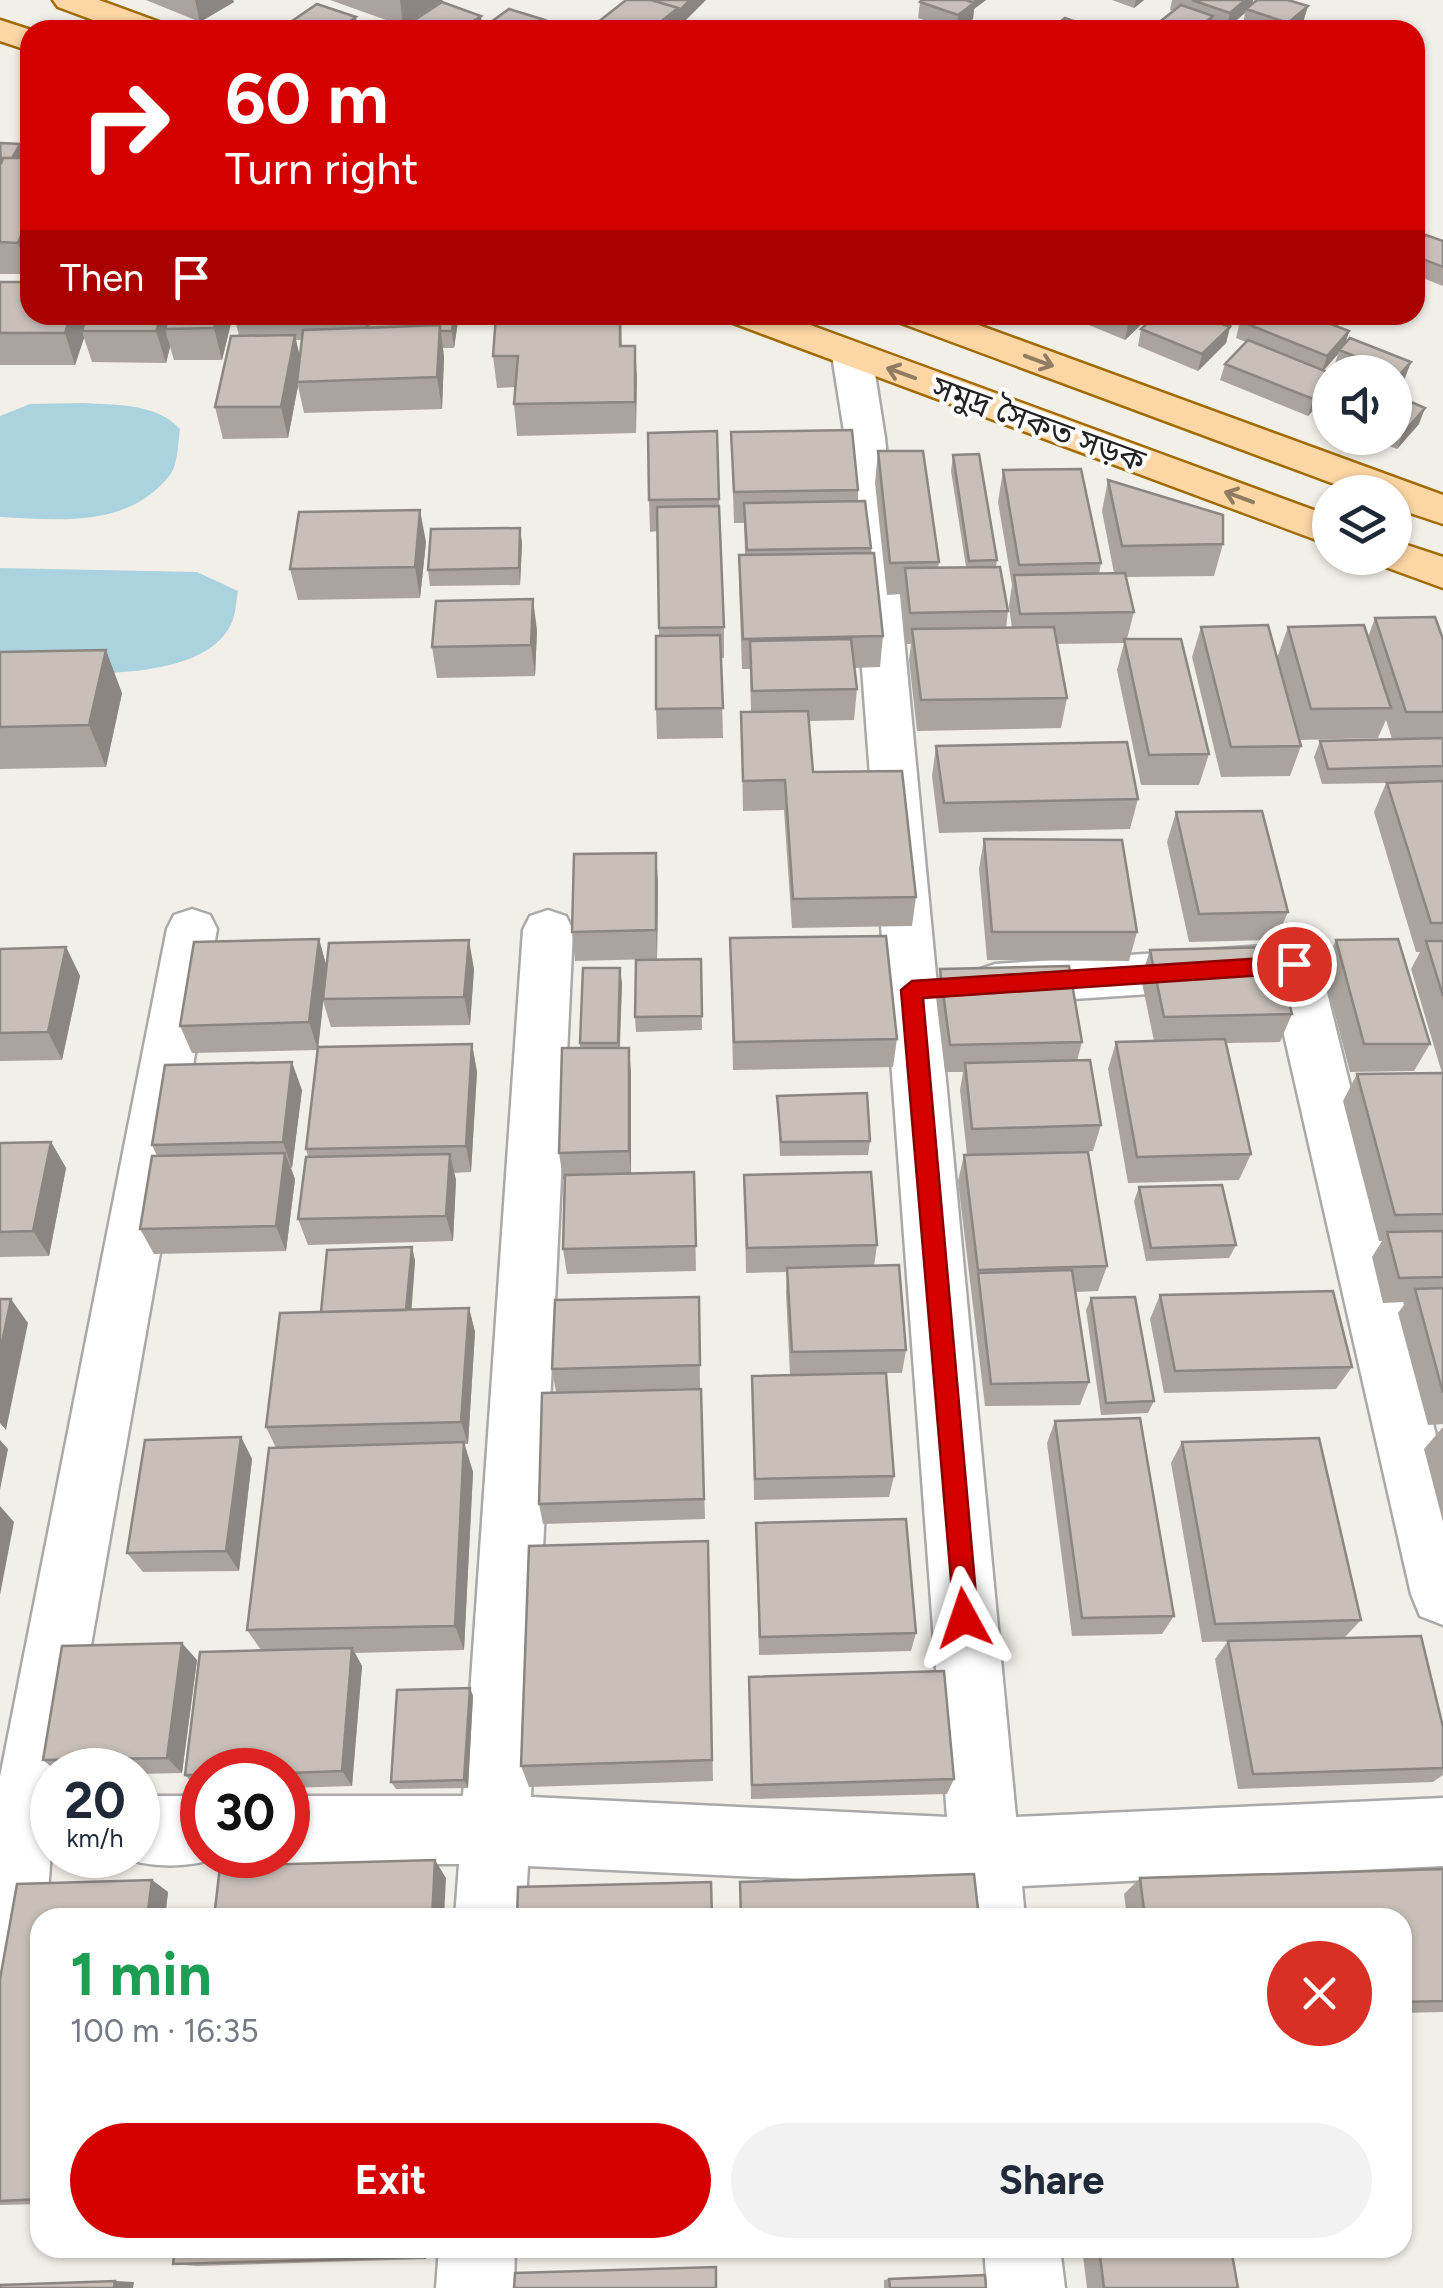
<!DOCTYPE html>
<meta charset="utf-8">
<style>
:root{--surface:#fff;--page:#f2f2f3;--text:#1f2937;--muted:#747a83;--accent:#d40000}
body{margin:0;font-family:Figtree,"Noto Sans Bengali",sans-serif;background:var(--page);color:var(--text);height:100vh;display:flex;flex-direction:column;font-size:38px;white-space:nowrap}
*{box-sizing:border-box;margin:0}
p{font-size:32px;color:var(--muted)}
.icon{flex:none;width:55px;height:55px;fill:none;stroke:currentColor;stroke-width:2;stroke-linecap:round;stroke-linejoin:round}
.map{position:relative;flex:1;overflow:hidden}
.sheet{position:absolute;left:30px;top:1908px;width:1382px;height:350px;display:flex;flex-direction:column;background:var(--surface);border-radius:30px;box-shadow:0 2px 8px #0004}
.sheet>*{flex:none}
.top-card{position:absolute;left:20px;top:20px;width:1405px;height:305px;border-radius:30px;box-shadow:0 2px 8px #0004;background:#d40000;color:#fff;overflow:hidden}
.buttons{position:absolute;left:1312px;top:355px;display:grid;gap:20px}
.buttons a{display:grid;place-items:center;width:100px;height:100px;border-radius:50%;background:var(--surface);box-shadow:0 2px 8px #0004;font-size:50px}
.speed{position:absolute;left:30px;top:1748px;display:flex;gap:20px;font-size:50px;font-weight:700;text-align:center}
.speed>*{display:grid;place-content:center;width:130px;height:130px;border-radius:50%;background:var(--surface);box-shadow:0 2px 8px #0004;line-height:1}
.speed small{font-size:25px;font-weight:400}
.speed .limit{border:15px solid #d22;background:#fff;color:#111}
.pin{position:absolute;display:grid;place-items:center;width:85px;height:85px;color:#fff;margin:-42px;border:5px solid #fff;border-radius:50%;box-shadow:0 2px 10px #0007}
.me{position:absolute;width:110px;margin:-55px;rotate:355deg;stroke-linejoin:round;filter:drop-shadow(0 0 8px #0008)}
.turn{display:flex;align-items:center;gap:35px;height:210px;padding:0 40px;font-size:45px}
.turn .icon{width:130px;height:130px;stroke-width:2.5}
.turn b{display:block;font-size:70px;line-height:85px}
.then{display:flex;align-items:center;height:95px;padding:0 40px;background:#0003;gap:20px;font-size:38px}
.round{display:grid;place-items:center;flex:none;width:105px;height:105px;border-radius:52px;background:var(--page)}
.summary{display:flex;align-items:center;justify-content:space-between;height:170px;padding:0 40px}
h1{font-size:60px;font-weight:700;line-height:75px;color:#1e9e55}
.primary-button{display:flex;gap:20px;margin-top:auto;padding:20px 40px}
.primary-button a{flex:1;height:115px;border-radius:60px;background:var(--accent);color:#fff;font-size:40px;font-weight:700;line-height:115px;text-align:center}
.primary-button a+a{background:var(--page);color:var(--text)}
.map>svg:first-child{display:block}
.water{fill:#aad3df}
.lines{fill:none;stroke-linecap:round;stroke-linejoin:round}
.minor-casing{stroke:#a9a9a9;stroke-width:5}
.major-casing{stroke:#a06b00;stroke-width:5}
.minor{fill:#fff;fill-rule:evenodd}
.major{fill:#fcd6a4;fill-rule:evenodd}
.wall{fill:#aba49e;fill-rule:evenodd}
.shaded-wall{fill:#8b8681}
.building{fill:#c7bfb8;stroke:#8b8681;stroke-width:2.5}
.oneway{stroke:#8f7c63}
.route{fill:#d40000;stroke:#8a0000;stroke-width:2.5}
.labels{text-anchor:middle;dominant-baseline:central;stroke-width:8;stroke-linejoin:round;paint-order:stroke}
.far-street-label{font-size:32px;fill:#222;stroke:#fff}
</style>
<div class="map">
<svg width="1443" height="2288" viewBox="0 0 1443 2288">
<rect width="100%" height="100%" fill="#f2efe9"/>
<path class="water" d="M83,403C116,405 156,403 180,429C178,442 178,465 170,475C128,528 62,520 0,517V416L30,404Z
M0,568L197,572L238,591C236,601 236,613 232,622C204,688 59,672 0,672Z"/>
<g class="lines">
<g class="minor-casing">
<path id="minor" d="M852,343L866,347L872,355L885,438L1016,1817L1443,1798V1866L1022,1886L1025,1918H955L952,1886L528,1866L525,1918H455L459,1864H288L266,1855H288V1796H463L523,930L530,916L548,910L566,916L573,930L531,1797L947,1817L845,438L832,355L838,347Z
M192,909L210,915L217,929L69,1770H52C52,1844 53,1915 25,1983L0,1994V1777L167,929L174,915Z
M1294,944L1312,950L1320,964L1443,1464V1625L1420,1616L1411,1594L1273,986L995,1004L977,998L969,984L977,970L995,964Z
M138,1796H202V1855H224C191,1869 149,1869 116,1855H138Z
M439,2248H515L514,2288H436Z
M984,2248H1060L1065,2288H987Z"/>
</g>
<g class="major-casing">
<path id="major" d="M53,0H99L162,23L166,30H120L58,7Z
M0,20L31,30L30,51L0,41Z
M728,315H783L1330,516V545L733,323Z
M896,315H951L1443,495V524L1395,508V492H1356L901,323Z
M1395,541L1443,557V588L1380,565L1375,558H1395Z"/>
</g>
<use href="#minor" class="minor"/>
<use href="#major" class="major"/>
</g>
<path class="wall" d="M146,0H233L234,2L200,22Z
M330,0H443L403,26Z
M922,0H986L974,9L973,19L958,30H953L918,18L920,2Z
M1112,0H1144L1134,8Z
M1172,0H1253L1252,5L1308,6L1303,22L1295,30H1222L1224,28L1211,24L1210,30H1156L1157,24L1173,11L1170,10ZM1245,13L1243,25L1234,22Z
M481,16L482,29L545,20L546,30H414L413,21Z
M0,143L29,274H0Z
M1443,241V286L1415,275V247Z
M0,282L30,315H233L222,360H174L170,347L166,363L92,362L84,338L75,365H0Z
M234,315H459L454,348H443L444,357L442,409L304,413L298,386L288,438L223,439L215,407L239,336ZM296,340H302L300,358Z
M621,315L622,346H635L636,433L517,436L514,404L515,387L497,388L493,356Z
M1065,315H1149L1148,318L1125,340Z
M1156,315H1241L1230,327L1226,343L1198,371L1138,346L1141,329Z
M1240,321L1349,331L1345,343L1350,338L1405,378L1395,390V372H1348L1334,367L1338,354L1324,370L1330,373V392L1308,416L1220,380L1225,364L1246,342L1236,338Z
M1395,395L1419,424L1397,449L1368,438H1395Z
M1330,406V422L1325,420Z
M731,432L858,490V501L871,548L883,636L880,667L854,668L857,689L854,720L809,721L813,772L916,897L912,926L792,928L784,810L743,811L741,712H751L750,669H742L739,586V555H745L744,523H734Z
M878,451L939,562L938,568L966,567L951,471L953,455L997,560L996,567L1008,611L1006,628H1012L1009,606L1012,585L998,502L1003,470L1101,563L1099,574L1114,573L1102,511L1108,480L1223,544L1214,576L1126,577L1134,612L1127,639L1209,754L1199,785H1141L1117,670L1124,643L1057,644L1067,698L1061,728L917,731L909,660L911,644H906L902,594L887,595L875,483Z
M719,499L724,627V658H721L723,738L657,739L656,709L659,636L658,531L650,532L649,500Z
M520,528L522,544L520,585L430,586L428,570Z
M426,542L420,598L298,600L290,569Z
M1375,618L1443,639V1424L1428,1425L1398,1313L1406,1302L1383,1303L1372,1257L1382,1241H1379L1343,1101L1357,1074L1442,1073L1411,969L1420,952H1416L1374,812L1386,783L1322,784L1314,757L1320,741L1392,739L1386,720L1378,738L1300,740L1277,658L1288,627L1368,637Z
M1201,627L1301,746L1290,776L1221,777L1192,657Z
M537,630L535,676L437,678L432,647Z
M0,652L122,693L106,767L0,769Z
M936,746L1138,799L1130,829L939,833L932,776Z
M1176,812L1288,912L1276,940L1189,942L1167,842Z
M984,839L1137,932L1129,961L987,960L979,869Z
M658,882L657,959L575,961L572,932Z
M730,938L897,1039L893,1067L733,1070Z
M319,939L326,965L474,969L470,1025L331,1027L323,1001L318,1047L472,1044L477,1072L471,1172L454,1173L456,1180L453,1241L308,1245L298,1219L308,1157L306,1149L317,1050L192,1053L180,1026Z
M1336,940L1430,1044L1414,1071L1350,1072L1323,969Z
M66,947L80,976L62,1060L0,1061V949Z
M1150,950L1292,1014L1280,1042L1226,1043L1251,1154L1239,1180L1128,1183L1108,1069L1116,1042L1154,1041L1141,978Z
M701,959L702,1030L636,1032L635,1017Z
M940,969L1082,1042L1077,1061L1101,1125L1093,1151L1061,1152L1107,1266L1098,1291L1075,1292L1089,1382L1080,1405L985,1406L958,1181L964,1155H967L960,1090L963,1072H945L936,997Z
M622,983L620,1048H629L631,1075V1173L694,1172L696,1271L567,1274L563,1249L564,1179H563L559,1153L580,1048V1043Z
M302,1090L292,1168H291L295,1179L286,1251L154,1254L140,1229L157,1156L152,1145Z
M777,1096L870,1141L868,1155L780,1156Z
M51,1142L66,1168L49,1256L0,1257V1143Z
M744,1175L877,1245L874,1266L906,1350L902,1373H886L894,1476L889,1497L754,1500L752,1376L790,1375L786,1293L787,1272L746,1273Z
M1139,1187L1236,1245L1229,1258L1146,1261L1134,1201Z
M412,1247L415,1261L411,1310L469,1308L475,1332L468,1444H464L473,1472L464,1650L355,1653L362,1666L352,1786L288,1788V1770H202V1790H199L185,1775L261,1650L247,1630L276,1448L266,1427L321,1312Z
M1160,1295L1352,1367L1336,1389L1164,1393L1150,1319Z
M699,1297L700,1388L556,1392L552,1369Z
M1091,1298L1154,1401L1148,1413L1101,1415L1086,1310Z
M701,1389L705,1519L543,1524L539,1504Z
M1055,1421L1174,1616L1162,1634L1072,1636L1047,1443Z
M1442,1428H1443V1522L1424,1449Z
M241,1437L252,1459L239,1571L143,1572L127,1553Z
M1182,1442L1361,1620L1344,1638L1202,1642L1171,1463Z
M756,1523L916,1633L911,1651L759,1655Z
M708,1541L713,1781L529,1787L521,1766Z
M1228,1641L1443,1727V1775L1433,1782L1238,1789L1215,1659Z
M197,1660L182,1773L138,1774V1770H55L43,1760Z
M749,1677L954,1779L947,1794L751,1799Z
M470,1688L473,1696L468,1788L396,1789L391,1782Z
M1443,1869V2012L1402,2013V1918H1127L1124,1894L1140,1878Z
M152,1880L168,1892L165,1918H40V2204L0,2205V1979L17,1884Z
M426,2248V2259L196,2266L173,2264Z
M1082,2248H1231L1238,2288H1087Z
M889,2279L986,2288H884V2280Z"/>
<path class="shaded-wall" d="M195,0H233L234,2L200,22Z
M400,0H443L403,26Z
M690,0H706L678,28V30H650Z
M974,0H986L974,9L973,19L957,30L958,15L974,4Z
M1136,0H1144L1134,8Z
M1245,0H1253L1251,8L1246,9L1245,13L1226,29L1230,13Z
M1308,6L1303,22L1295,30H1286L1288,23Z
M481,16L482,30H460Z
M1213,16L1210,30H1196Z
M356,17L358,30H338Z
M545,20L546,30H532Z
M20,144L25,160L6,171Z
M30,214V272L29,274L18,243Z
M71,315H92L82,331L84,338L75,365L65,333Z
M162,315H180L165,329L170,347L166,363L156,331Z
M218,315H233L222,360L214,328Z
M363,315H371L368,340Z
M454,315H459L454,348L452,331Z
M1130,315H1149L1148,318L1125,340Z
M1232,315H1241L1229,328Z
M440,325L444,357L442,409L437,377Z
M1230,327L1226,343L1198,371L1202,354Z
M1349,331L1344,348L1339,350L1338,354L1322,372L1327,356Z
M295,335L302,367L297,382L298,386L288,438L281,407Z
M635,346L637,378L636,433L635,402Z
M1411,362L1405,378L1395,390L1400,374Z
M1330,381V392L1308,416L1313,399Z
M1425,408L1419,424L1397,449L1403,433Z
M420,510L426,542L420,598L415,567Z
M520,528L522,544L520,585L519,568Z
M533,599L537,630L535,676L531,645Z
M106,650L122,693L106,767L89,725Z
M656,853L658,882L657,959L656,930Z
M319,939L327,968L318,1050L309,1022Z
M469,940L474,969L470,1025L464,997Z
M66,947L80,976L62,1060L48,1032Z
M620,968L622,983L619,1057L618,1043Z
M472,1044L477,1072L471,1172L466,1146Z
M629,1048L631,1075V1177L629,1151Z
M292,1062L302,1090L292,1168L283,1142Z
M51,1142L66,1168L49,1256L33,1231Z
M285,1153L295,1179L286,1251L276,1226Z
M450,1154L456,1180L453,1241L446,1216Z
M412,1247L415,1261L410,1330L406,1317Z
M11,1299L28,1323L6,1430L0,1423V1352Z
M469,1308L475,1332L468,1444L461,1422Z
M241,1437L252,1459L239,1571L226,1551Z
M0,1440L8,1449L0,1490Z
M464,1442L473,1472L464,1650L455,1626Z
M0,1506L14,1522L0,1595Z
M182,1643L197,1660L182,1773L167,1758Z
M352,1648L362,1666L352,1786L342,1771Z
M470,1688L473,1696L468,1788L464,1780Z
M435,1860L446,1878L444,1918H432Z
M152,1880L168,1892L165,1918H147Z
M413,2248H426V2259L412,2257Z
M115,2281L134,2282L133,2288H114Z"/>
<path class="building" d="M626,0H651L678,8L650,30H588Z
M651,0H690L678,12V8Z
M922,0H966L974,3L958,15L920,2Z
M1192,0H1245L1230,13Z
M1257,0H1288L1308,6L1288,23L1246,9Z
M442,2L481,16L460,30H438L413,21Z
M317,4L356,17L338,30H279Z
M1181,5L1213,16L1196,30H1176L1157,24Z
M509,9L545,20L532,30H480Z
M1065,18L1099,30H1050Z
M1232,22L1255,30H1222Z
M0,143L20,144L12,158H3L1,164Z
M3,158H30V214L18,243L0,242V164Z
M1426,235L1443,241V267L1415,256V247Z
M0,282H30V315H71L65,333H0Z
M87,315H162L156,331H82Z
M169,315H218L214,328L165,329Z
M370,315H454L452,331H440V325L368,328Z
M496,315H620V346H635V402L514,404L518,356H493Z
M1156,315H1200L1230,327L1202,354L1141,329Z
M1246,315H1308L1349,331L1327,356L1240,321Z
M440,325L437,377L297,382L303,330Z
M295,335L281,407H215L231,336Z
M1350,338L1411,362L1400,374L1339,350Z
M1248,340L1330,373V381L1313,399L1225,364Z
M1395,395L1425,408L1403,433L1395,430Z
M852,430L858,490L734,492L731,432Z
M717,431L719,499L649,500L648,433Z
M878,451H923L939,562L890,563Z
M979,454L997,560L969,561L953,455Z
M1081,469L1101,563L1019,565L1003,470Z
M1108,480L1223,515V544L1122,546Z
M865,501L871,548L747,550L744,503Z
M719,506L724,627L659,628L657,507Z
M420,510L415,567L290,569L299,512Z
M520,528L519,568L428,570L431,529Z
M874,553L883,636L743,639L739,555Z
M1000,567L1008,611L910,613L905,568Z
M1125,573L1134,612L1020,614L1014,575Z
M533,599L531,645L432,647L436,601Z
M1435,617L1443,639V712H1406L1375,618Z
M1268,625L1301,746L1231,747L1201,627Z
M1364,625L1391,708L1311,709L1288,627Z
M1054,627L1067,698L921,700L912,629Z
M720,635L723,708L656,709V636Z
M851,639L857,689L752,691L750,641Z
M1124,639H1181L1209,754L1149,755Z
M106,650L89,725L0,727V652Z
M808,711L813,772L902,771L916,897L793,899L785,780L743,781L741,712Z
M1443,738V766L1328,769L1320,741Z
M1127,742L1138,799L944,803L936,746Z
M1443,781V923H1431L1387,783Z
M1262,811L1288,912L1199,914L1176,812Z
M984,839L1122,840L1137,932H992Z
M656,853V930L572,932L574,854Z
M886,936L897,1039L734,1042L730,938Z
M319,939L309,1022L180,1026L194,942Z
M1398,939L1430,1044H1364L1336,940Z
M469,940L464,997L323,999L329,943Z
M1426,941H1443V996Z
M66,947L48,1032L0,1033V949Z
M1275,947L1292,1014L1164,1017L1150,950Z
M701,959L702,1016L635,1017L636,960Z
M1069,966L1082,1042L950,1045L940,969Z
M583,968H620L618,1043H580Z
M1225,1039L1251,1154L1137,1157L1116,1042Z
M472,1044L466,1146L306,1149L318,1047Z
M562,1048H629V1151L559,1153Z
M1090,1060L1101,1125L972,1129L965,1063Z
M292,1062L283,1142L152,1145L165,1065Z
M1443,1073V1214L1395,1215L1357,1074Z
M867,1093L870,1141L781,1142L777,1096Z
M51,1142L33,1231L0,1232V1143Z
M1088,1152L1107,1266L978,1270L964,1155Z
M285,1153L276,1226L140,1229L152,1156Z
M450,1154L446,1216L298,1219L306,1157Z
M694,1172L696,1246L563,1249L565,1175Z
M871,1172L877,1245L747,1248L744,1175Z
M1222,1185L1236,1245L1151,1248L1139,1187Z
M1443,1231V1277L1399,1278L1387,1232Z
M412,1247L406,1310L321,1312L327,1250Z
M899,1265L906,1350L792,1352L787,1268Z
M1072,1270L1089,1382L991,1384L978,1273Z
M1443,1288V1393L1415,1289Z
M1333,1291L1352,1367L1175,1371L1160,1295Z
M699,1297L700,1365L552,1369L555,1300Z
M1135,1297L1154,1401L1106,1403L1091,1298Z
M0,1299H11L0,1352Z
M469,1308L461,1422L266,1427L280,1313Z
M886,1373L894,1476L755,1479L752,1376Z
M701,1389L704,1499L539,1504L542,1393Z
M1140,1418L1174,1616L1082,1618L1055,1421Z
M241,1437L226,1551L127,1553L145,1440Z
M1319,1438L1361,1620L1215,1624L1182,1442Z
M464,1442L455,1626L247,1630L269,1448Z
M906,1519L916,1633L760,1637L756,1523Z
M708,1541L712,1760L521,1766L529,1546Z
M1421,1636L1443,1727V1768L1253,1774L1228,1641Z
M182,1643L167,1758L43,1760L62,1646Z
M352,1648L342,1771L288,1773V1770H202V1775H185L200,1652Z
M944,1671L954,1779L752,1785L749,1677Z
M470,1688L464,1780L391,1782L397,1690Z
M435,1860L432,1918H214L220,1866Z
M1443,1869V2001L1402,2002V1918H1145L1140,1878Z
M974,1874L979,1918H741L740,1882Z
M152,1880L147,1918H40V2199L0,2201V1979L17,1884Z
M711,1882L712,1918H517L518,1887Z
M175,2248H413L412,2257L173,2264Z
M1099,2248H1231L1238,2288H1104Z
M716,2267V2288H514L515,2273Z
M985,2275L986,2288H890L889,2279Z
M115,2281L114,2288H0V2285Z"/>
<defs><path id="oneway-shaft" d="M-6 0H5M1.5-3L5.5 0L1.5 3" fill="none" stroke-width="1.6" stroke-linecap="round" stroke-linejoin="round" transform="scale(2.5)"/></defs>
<g class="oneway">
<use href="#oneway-shaft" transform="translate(1039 361) rotate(20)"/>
<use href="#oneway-shaft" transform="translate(901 373) rotate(-160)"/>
<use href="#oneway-shaft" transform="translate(1239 497) rotate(-160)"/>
</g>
<path class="route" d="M1294,956L1305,964L1294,973L923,998L978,1618L974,1627L964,1631L955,1627L901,990L912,981Z"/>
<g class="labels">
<g class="far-street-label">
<text transform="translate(1039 424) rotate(20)">সমুদ্র সৈকত সড়ক</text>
</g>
</g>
</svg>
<div class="buttons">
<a><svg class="icon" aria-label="sound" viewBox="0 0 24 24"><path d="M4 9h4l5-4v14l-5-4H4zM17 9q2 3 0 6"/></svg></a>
<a><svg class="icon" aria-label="layers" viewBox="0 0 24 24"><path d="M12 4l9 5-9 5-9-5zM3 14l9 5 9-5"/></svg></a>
</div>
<div class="speed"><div>20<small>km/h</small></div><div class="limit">30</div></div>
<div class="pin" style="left:1294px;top:964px;background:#d93025"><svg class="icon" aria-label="arrive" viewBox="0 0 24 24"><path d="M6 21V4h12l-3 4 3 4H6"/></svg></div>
<svg class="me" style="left:964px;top:1618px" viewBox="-20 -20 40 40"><path d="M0-17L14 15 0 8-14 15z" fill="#d40000" stroke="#fff" stroke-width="4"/></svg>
<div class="top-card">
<div class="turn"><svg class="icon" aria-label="right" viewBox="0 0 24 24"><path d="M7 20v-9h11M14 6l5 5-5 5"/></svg><div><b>60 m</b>Turn right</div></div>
<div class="then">Then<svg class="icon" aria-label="arrive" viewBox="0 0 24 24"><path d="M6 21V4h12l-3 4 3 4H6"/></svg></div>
</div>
<section class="sheet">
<div class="summary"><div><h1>1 min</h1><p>100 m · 16:35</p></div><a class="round" style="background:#d93025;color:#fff"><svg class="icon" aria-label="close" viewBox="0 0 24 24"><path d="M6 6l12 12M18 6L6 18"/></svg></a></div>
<div class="primary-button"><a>Exit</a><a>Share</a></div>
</section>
</div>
